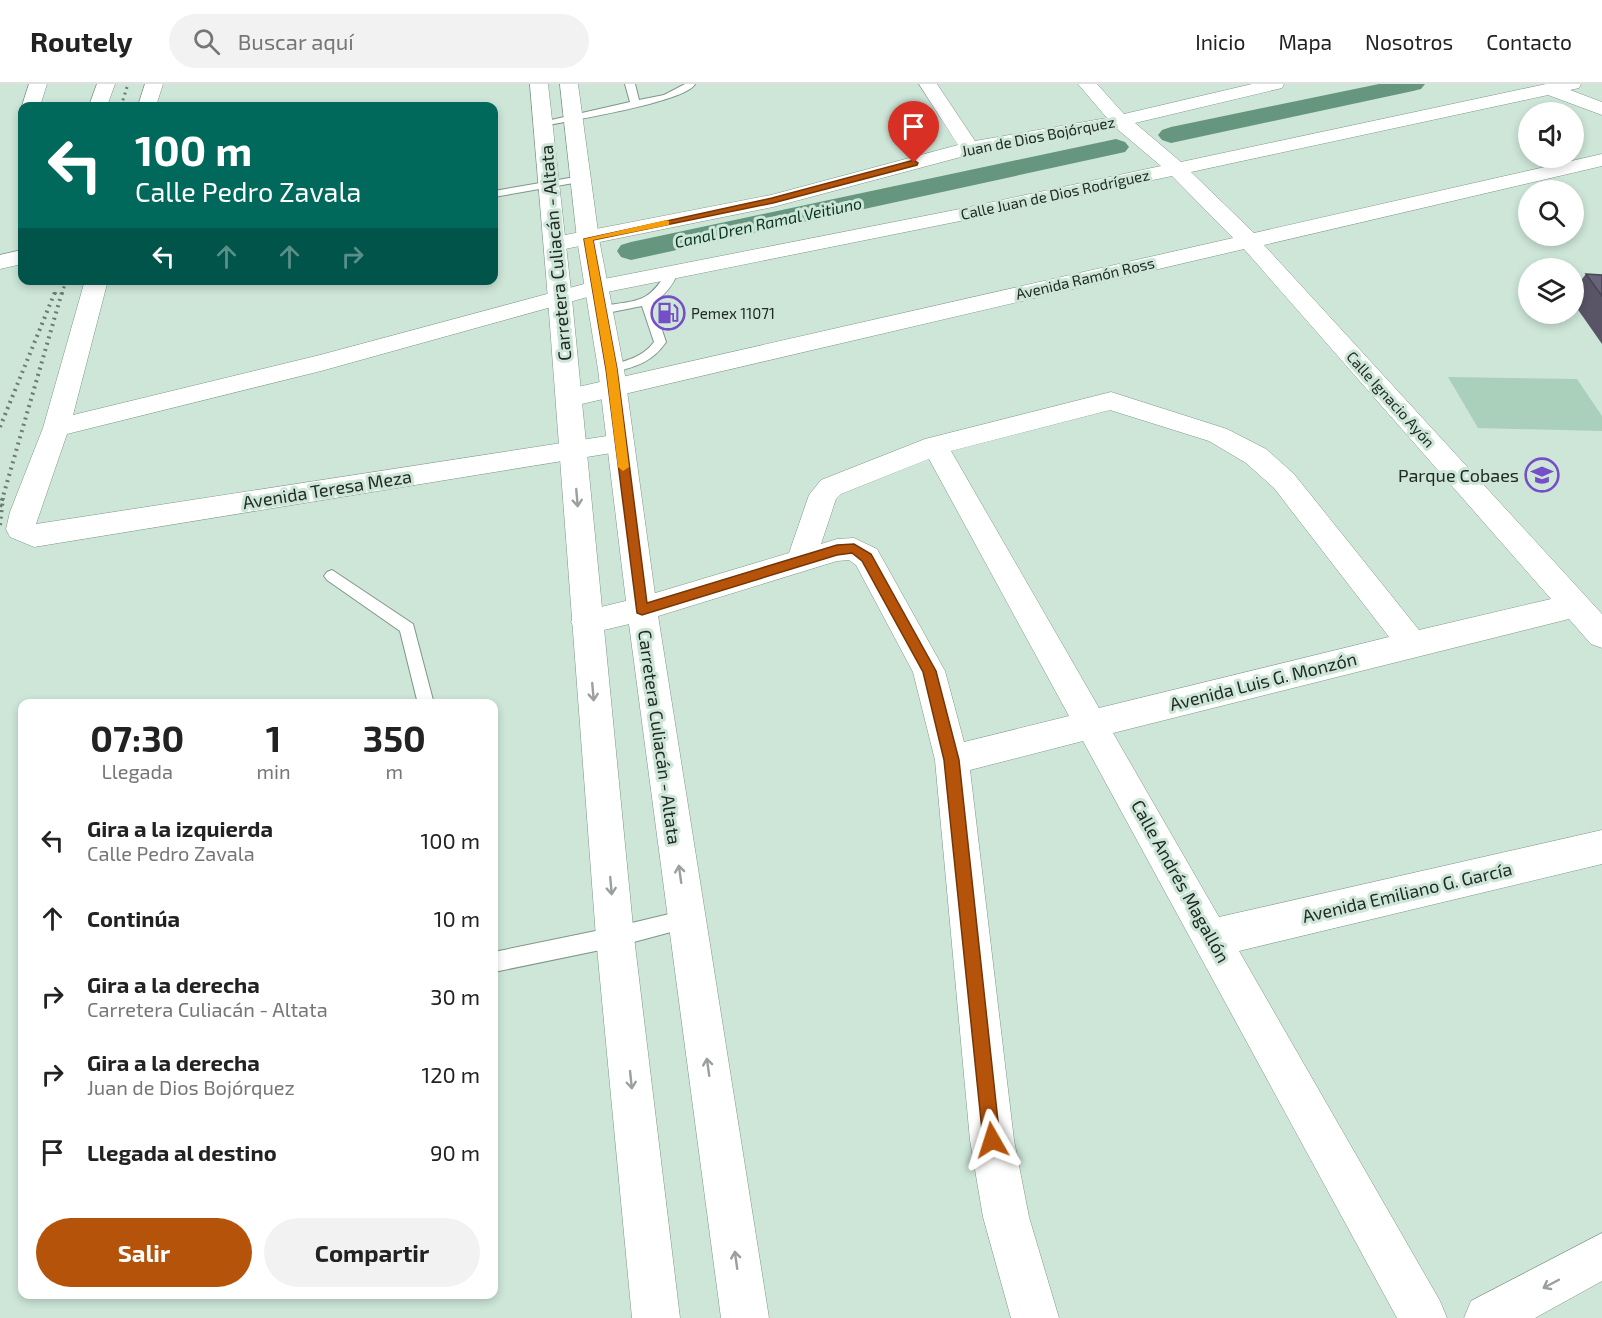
<!DOCTYPE html>
<html lang="es">
<meta charset="utf-8">
<style>
:root{--surface:#fff;--page:#f2f2f2;--text:#222;--muted:#767676;--line:#e0e0e0;--accent:#b45309}
body{margin:0;font-family:"Exo 2",sans-serif;background:var(--page);color:var(--text);height:100vh;display:flex;flex-direction:column;font-size:22px;white-space:nowrap}
*{box-sizing:border-box;margin:0}
p{font-size:20px;color:var(--muted)}
.icon{flex:none;width:33px;height:33px;fill:none;stroke:currentColor;stroke-width:2;stroke-linecap:round;stroke-linejoin:round}
.map{position:relative;flex:1;overflow:hidden}
.details{position:absolute;left:18px;top:615px;width:480px;height:600px;display:flex;flex-direction:column;background:var(--surface);border-radius:12px;box-shadow:0 3px 9px #0003}
.details>*{flex:none}
.top-card{position:absolute;left:18px;top:18px;width:480px;height:183px;border-radius:12px;box-shadow:0 3px 9px #0003;background:#00695c;color:#fff;overflow:hidden}
.tools{position:absolute;left:1518px;top:18px;display:grid;gap:12px}
.tools a{display:grid;place-items:center;width:66px;height:66px;border-radius:50%;background:var(--surface);box-shadow:0 3px 9px #0003;font-size:30px}
.pin{position:absolute;display:grid;place-items:center;width:51px;height:51px;color:#fff;margin:-62px -26px;border-radius:50% 50% 50% 0;rotate:-45deg;box-shadow:0 0 6px #0007}
.pin .icon{rotate:45deg}
.me{position:absolute;width:66px;margin:-33px;rotate:354deg;stroke-linejoin:round;filter:drop-shadow(0 0 4px #0008)}
.turn{display:flex;align-items:center;gap:21px;height:126px;padding:0 18px;font-size:27px}
.turn .icon{width:78px;height:78px;stroke-width:2.5}
.turn b{display:block;font-size:42px;line-height:51px}
.lanes{display:flex;align-items:center;height:57px;padding:0 18px;background:#0003;justify-content:center;gap:30px;direction:ltr}
.lanes .off{opacity:.35}
.eta{display:flex;justify-content:space-evenly;align-items:center;height:102px;text-align:center}
.eta b{font-size:36px;font-weight:700;line-height:42px}
.primary-button{display:flex;gap:12px;margin-top:auto;padding:12px 18px}
.primary-button a{flex:1;height:69px;border-radius:36px;background:var(--accent);color:#fff;font-size:24px;font-weight:700;line-height:69px;text-align:center}
.primary-button a+a{background:var(--page);color:var(--text)}
ul{padding:0;list-style:none}
li{display:flex;align-items:center;gap:18px;height:78px;padding:0 18px}
li div{flex:1}
li b{display:block;font-size:22px}
li em{font-style:normal}
header{display:flex;align-items:center;gap:36px;box-sizing:border-box;height:84px;padding:0 30px;background:var(--surface);border-bottom:2px solid var(--line)}
header strong{font-size:28px}
nav{display:flex;gap:33px;margin-inline-start:auto;font-size:21px}
.search{width:420px;height:54px;background:var(--page);display:flex;align-items:center;gap:15px;box-sizing:border-box;padding:0 21px;border-radius:33px;color:var(--muted);font-size:22px}
.map>svg:first-child{display:block}
.green{fill:#aacfbb}
.lines{fill:none;stroke-linecap:round;stroke-linejoin:round}
.canal{fill:#66967d;fill-rule:evenodd}
.lane-casing{stroke:#7e9689;stroke-width:2}
.street-casing{stroke:#7e9689;stroke-width:1}
.secondary-casing{stroke:#7e9689;stroke-width:1}
.primary-casing{stroke:#7e9689;stroke-width:1}
.lane{fill:#fff;fill-rule:evenodd}
.street{fill:#fff;fill-rule:evenodd}
.secondary{fill:#fff;fill-rule:evenodd}
.primary{fill:#fff;fill-rule:evenodd}
.rail-far1{stroke:#6c7c73;stroke-width:3;stroke-dasharray:2 4;stroke-linecap:butt}
.rail{stroke:#6c7c73;stroke-width:4;stroke-dasharray:2 4.5;stroke-linecap:butt}
.wall{fill:#595567}
.building{fill:#686378;stroke:#494554;stroke-width:1.5}
.oneway{stroke:#9b9f9d}
.route{fill:#b45309;stroke:#753606;stroke-width:1.5}
.slow{fill:#f59e0b}
.labels{text-anchor:middle;dominant-baseline:central;stroke-width:6;stroke-linejoin:round;paint-order:stroke}
.far-street-label{font-size:15px;fill:#212a25;stroke:#cde6d8}
.far-poi-label{font-size:15px;fill:#212a25;stroke:#cde6d8;text-anchor:start}
.far-water-label{font-size:16px;font-style:italic;fill:#063220;stroke:#cde6d8}
.street-label{font-size:18px;fill:#212a25;stroke:#cde6d8}
.poi-label{font-size:18px;fill:#212a25;stroke:#cde6d8;text-anchor:end}
</style>
<header>
<strong>Routely</strong>
<div class="search"><svg class="icon" aria-label="search" viewBox="0 0 24 24"><circle cx="10" cy="10" r="6"/><path d="M15 15l6 6"/></svg>Buscar aquí</div>
<nav><a>Inicio</a><a>Mapa</a><a>Nosotros</a><a>Contacto</a></nav>
</header>
<div class="map">
<svg width="1602" height="1234" viewBox="0 0 1602 1234">
<rect width="100%" height="100%" fill="#cde6d8"/>
<path class="green" d="M1448,293L1577,295L1602,332V347L1478,344Z"/>
<g class="lines">
<path class="canal" d="M1379,0H1425L1421,5L1413,7L1171,59L1162,56L1158,51L1162,46L1171,43Z
M1116,55L1125,58L1129,63L1125,68L631,176L621,173L617,167L621,161L631,158Z"/>
<g class="lane-casing">
<path id="lane" d="M625,0H635L639,16L664,11L685,0H695C686,18 568,37 543,42L538,39L630,18Z
M581,92L586,95L585,97L494,113V107Z
M672,185L678,188C673,202 665,211 653,219L666,258C652,279 634,283 611,289L607,288L605,285L607,282C625,277 642,274 654,258L642,222L602,230L596,226L602,222C639,216 648,220 668,186Z
M332,486L413,540L434,620H418L400,547L327,496L324,492L327,488Z
M686,826L693,828L696,835L693,842L686,844L615,863L494,888V868L615,843Z"/>
</g>
<g class="street-casing">
<path id="street" d="M29,0H47L40,22H22Z
M97,0H115L107,22H89Z
M145,0H163L156,22H138Z
M919,0H937L975,57L1107,34L1078,0H1097L1124,30L1252,0H1284L1282,4L1135,39L1181,78L1546,0H1581L1579,4L1570,6L1602,18V31L1548,11L1191,88L1254,149L1602,70V82L1264,161L1602,530V564L1591,560L1569,535L1113,649L1219,833L1602,746V780L1239,867L1440,1217L1447,1234H1397L1083,657L970,686L1014,1056L1029,1133L1059,1234H1011L983,1133L970,1056L935,676L913,588L856,481L849,476L837,477L642,537L587,550L576,547L571,538L576,529L642,513L789,469L809,411L821,396L925,355L1111,308L1227,345L1266,365L1294,390L1419,546L1551,515L1244,165L569,323L560,320L556,314L560,308L569,305L1233,154L1172,92L960,137L602,209L321,287L67,350L36,440L620,350L630,352L633,359L630,366L34,463L10,453L6,445L10,428L43,344L85,196H108L73,331L320,271L599,196L960,125L1161,82L1116,44L972,70L773,123L555,167L547,165L544,160L547,155L555,153L771,111L958,61ZM1110,326L1209,357L1246,379L1274,404L1389,553L1099,624L951,367ZM929,375L1069,632L964,658L945,587L877,465L854,454L837,455L821,460L836,415L841,410Z
M22,166V180L0,185V171Z"/>
</g>
<g class="secondary-casing">
<path id="secondary" d="M530,0H548L572,215L634,853L680,1234H632L596,853L548,215Z
M560,0H578L599,155L624,285L657,525L769,1234H721L627,525L598,285L577,155Z"/>
</g>
<g class="primary-casing">
<path id="primary" d="M1602,1149V1197L1535,1234H1464L1471,1217Z"/>
</g>
<use href="#lane" class="lane"/>
<use href="#street" class="street"/>
<use href="#secondary" class="secondary"/>
<use href="#primary" class="primary"/>
<path class="rail-far1" d="M121,22L128,0
M55,210L56,207
M62,210L66,196"/>
<path class="rail" d="M0,343L55,208
M0,423L62,208
M0,441L3,414"/>
</g>
<path class="wall" d="M1586,190L1602,191V260L1574,220V205Z"/>
<path class="building" d="M1586,190L1602,191V212Z"/>
<defs><path id="oneway-shaft" d="M-6 0H5M1.5-3L5.5 0L1.5 3" fill="none" stroke-width="1.6" stroke-linecap="round" stroke-linejoin="round" transform="scale(1.5)"/></defs>
<g class="oneway">
<use href="#oneway-shaft" transform="translate(577 414) rotate(85)"/>
<use href="#oneway-shaft" transform="translate(593 608) rotate(85)"/>
<use href="#oneway-shaft" transform="translate(680 790) rotate(-98)"/>
<use href="#oneway-shaft" transform="translate(611 802) rotate(85)"/>
<use href="#oneway-shaft" transform="translate(708 983) rotate(-98)"/>
<use href="#oneway-shaft" transform="translate(631 996) rotate(84)"/>
<use href="#oneway-shaft" transform="translate(736 1176) rotate(-98)"/>
<use href="#oneway-shaft" transform="translate(1551 1200) rotate(152)"/>
</g>
<path class="route" d="M914,76L918,79L917,81L773,119L593,156L617,285L647,519L837,461L854,460L871,470L936,587L959,676L1000,1056L998,1063L992,1065L985,1063L983,1056L944,676L923,588L862,477L852,469L837,471L642,531L637,529L606,285L584,155L772,114Z"/>
<path class="slow" d="M666,136L669,137V141L593,156L617,285L629,383L623,387L618,383L606,285L584,155Z"/>
<defs>
<g id="fuel-ring" transform="scale(1.725)"><circle r="9.5" fill="#cde6d8" stroke="#764ec7" stroke-width="1.5"/><path d="M-5.5-6h7V0h2V4h1.3V-2.5L3-4.5l.8-.8L6-3V5H2.5V1h-1V6h-7ZM-4.2-4.7v3.2H.2V-4.7Z" fill="#764ec7"/></g>
<g id="school-ring" transform="scale(1.725)"><circle r="9.5" fill="#cde6d8" stroke="#764ec7" stroke-width="1.5"/><path d="M0-5L7-2L0 1L-7-2ZM-4 1L0 2.5L4 1V4Q0 6-4 4Z" fill="#764ec7"/></g>
</defs>
<g fill-rule="evenodd">
<use href="#fuel-ring" x="668" y="229"/>
<use href="#school-ring" x="1542" y="391"/>
</g>
<g class="labels">
<g class="far-street-label">
<text transform="translate(1038 52) rotate(-11)">Juan de Dios Bojórquez</text>
<text transform="translate(1055 110) rotate(-12)">Calle Juan de Dios Rodríguez</text>
<text transform="translate(1085 194) rotate(-13)">Avenida Ramón Ross</text>
<text transform="translate(1391 315) rotate(48)">Calle Ignacio Ayón</text>
</g>
<g class="far-poi-label">
<text x="691" y="229">Pemex 11071</text>
</g>
<g class="far-water-label">
<text transform="translate(768 138) rotate(-12)">Canal Dren Ramal Veitiuno</text>
</g>
<g class="street-label">
<text transform="translate(555 169) rotate(-95)">Carretera Culiacán - Altata</text>
<text transform="translate(327 405) rotate(-9)">Avenida Teresa Meza</text>
<text transform="translate(1263 597) rotate(-14)">Avenida Luis G. Monzón</text>
<text transform="translate(660 653) rotate(82)">Carretera Culiacán - Altata</text>
<text transform="translate(1181 797) rotate(61)">Calle Andrés Magallón</text>
<text transform="translate(1407 808) rotate(-13)">Avenida Emiliano G. García</text>
</g>
<g class="poi-label">
<text x="1519" y="391">Parque Cobaes</text>
</g>
</g>
</svg>
<div class="tools">
<a><svg class="icon" aria-label="sound" viewBox="0 0 24 24"><path d="M4 9h4l5-4v14l-5-4H4zM17 9q2 3 0 6"/></svg></a>
<a><svg class="icon" aria-label="search" viewBox="0 0 24 24"><circle cx="10" cy="10" r="6"/><path d="M15 15l6 6"/></svg></a>
<a><svg class="icon" aria-label="layers" viewBox="0 0 24 24"><path d="M12 4l9 5-9 5-9-5zM3 14l9 5 9-5"/></svg></a>
</div>
<div class="pin" style="left:914px;top:79px;background:#d93025"><svg class="icon" aria-label="arrive" viewBox="0 0 24 24"><path d="M6 21V4h12l-3 4 3 4H6"/></svg></div>
<svg class="me" style="left:992px;top:1056px" viewBox="-20 -20 40 40"><path d="M0-17L14 15 0 8-14 15z" fill="#b45309" stroke="#fff" stroke-width="4"/></svg>
<div class="top-card">
<div class="turn"><svg class="icon" aria-label="left" viewBox="0 0 24 24"><path d="M17 20v-9H6M10 6l-5 5 5 5"/></svg><div><b>100 m</b>Calle Pedro Zavala</div></div>
<div class="lanes"><svg class="icon" aria-label="left" viewBox="0 0 24 24"><path d="M17 20v-9H6M10 6l-5 5 5 5"/></svg><svg class="icon off" aria-label="ahead" viewBox="0 0 24 24"><path d="M12 20V5M6 11l6-6 6 6"/></svg><svg class="icon off" aria-label="ahead" viewBox="0 0 24 24"><path d="M12 20V5M6 11l6-6 6 6"/></svg><svg class="icon off" aria-label="right" viewBox="0 0 24 24"><path d="M7 20v-9h11M14 6l5 5-5 5"/></svg></div>
</div>
<section class="details">
<div class="eta">
<div><b>07:30</b><p>Llegada</p></div>
<div><b>1</b><p>min</p></div>
<div><b>350</b><p>m</p></div>
</div>
<ul>
<li><svg class="icon" aria-label="left" viewBox="0 0 24 24"><path d="M17 20v-9H6M10 6l-5 5 5 5"/></svg><div><b>Gira a la izquierda</b><p>Calle Pedro Zavala</p></div><em>100 m</em></li>
<li><svg class="icon" aria-label="ahead" viewBox="0 0 24 24"><path d="M12 20V5M6 11l6-6 6 6"/></svg><div><b>Continúa</b></div><em>10 m</em></li>
<li><svg class="icon" aria-label="right" viewBox="0 0 24 24"><path d="M7 20v-9h11M14 6l5 5-5 5"/></svg><div><b>Gira a la derecha</b><p>Carretera Culiacán - Altata</p></div><em>30 m</em></li>
<li><svg class="icon" aria-label="right" viewBox="0 0 24 24"><path d="M7 20v-9h11M14 6l5 5-5 5"/></svg><div><b>Gira a la derecha</b><p>Juan de Dios Bojórquez</p></div><em>120 m</em></li>
<li><svg class="icon" aria-label="arrive" viewBox="0 0 24 24"><path d="M6 21V4h12l-3 4 3 4H6"/></svg><div><b>Llegada al destino</b></div><em>90 m</em></li>
</ul>
<div class="primary-button"><a>Salir</a><a>Compartir</a></div>
</section>
</div>
